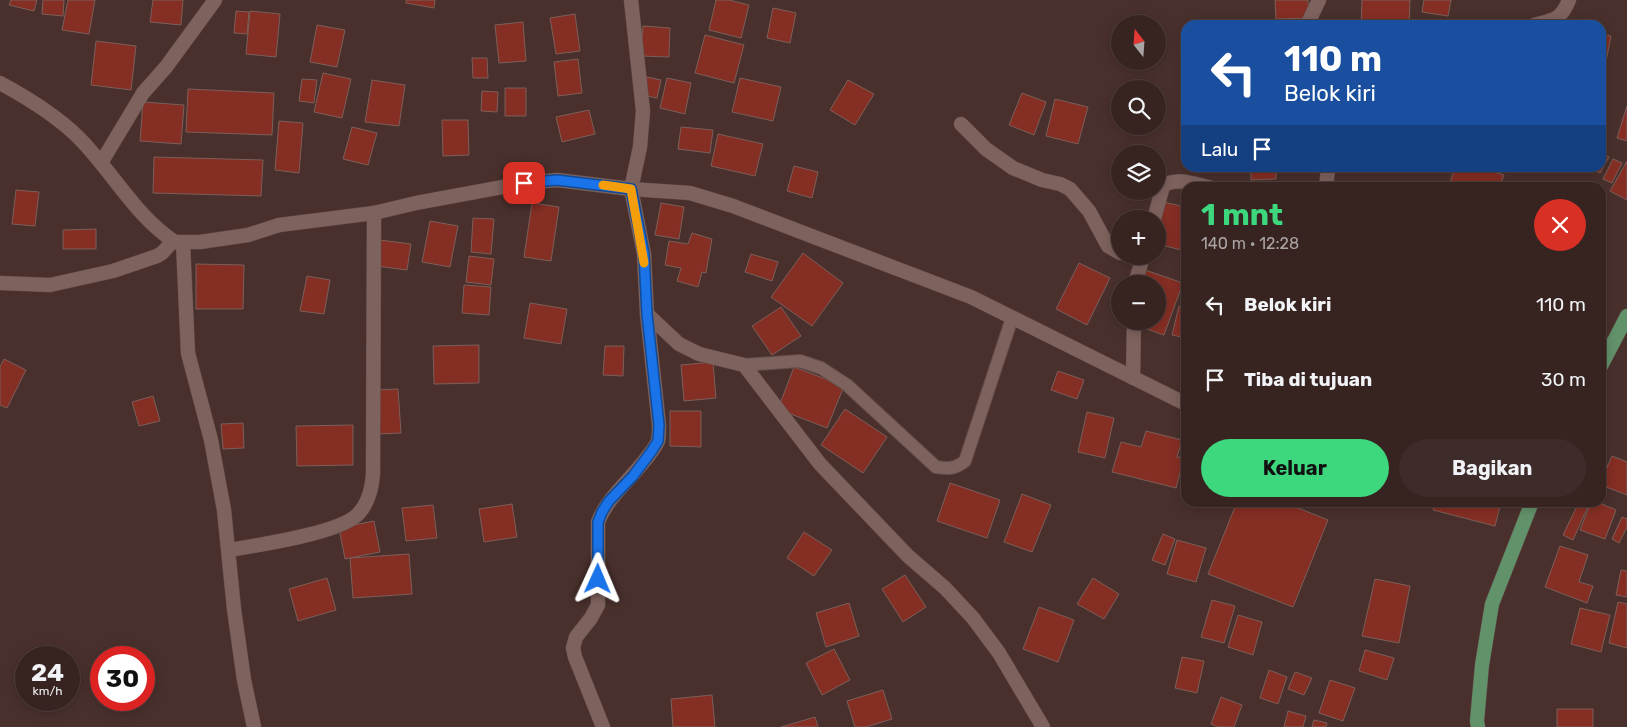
<!DOCTYPE html>
<html lang="id">
<meta charset="utf-8">
<style>
:root{--surface:#372421;--page:#3e2c2a;--text:#f1f3f6;--muted:#aaa4a5;--line:#51413f;--accent:#3dd77e}
body{margin:0;font-family:Rubik,sans-serif;background:var(--page);color:var(--text);height:100vh;display:flex;flex-direction:column;font-size:19px;white-space:nowrap}
*{box-sizing:border-box;margin:0}
p{font-size:16px;color:var(--muted)}
.icon{flex:none;width:28px;height:28px;fill:none;stroke:currentColor;stroke-width:2;stroke-linecap:round;stroke-linejoin:round}
.map{position:relative;flex:1;overflow:hidden}
.side{position:absolute;left:1181px;top:182px;width:425px;height:325px;display:flex;flex-direction:column;background:var(--surface);border-radius:15px;box-shadow:0 2px 12px #0003,0 0 0 1px var(--line)}
.side>*{flex:none}
.hud{position:absolute;left:1181px;top:20px;width:425px;height:152px;border-radius:15px;box-shadow:0 2px 12px #0003,0 0 0 1px var(--line);background:#1a4fa0;color:#fff;overflow:hidden}
.needle{width:32px;rotate:343deg}
.controls{position:absolute;left:1111px;top:15px;display:grid;gap:10px}
.controls a{display:grid;place-items:center;width:55px;height:55px;border-radius:50%;background:var(--surface);box-shadow:0 2px 12px #0003,0 0 0 1px var(--line);font-size:25px}
.speed{position:absolute;left:15px;top:646px;display:flex;gap:10px;font-size:25px;font-weight:700;text-align:center}
.speed>*{display:grid;place-content:center;width:65px;height:65px;border-radius:50%;background:var(--surface);box-shadow:0 2px 12px #0003,0 0 0 1px var(--line);line-height:1}
.speed small{font-size:12px;font-weight:400}
.speed .limit{border:8px solid #d22;background:#fff;color:#111}
.pin{position:absolute;display:grid;place-items:center;width:42px;height:42px;color:#fff;margin:-21px;border-radius:10px;box-shadow:0 2px 8px #0006}
.me{position:absolute;width:55px;margin:-28px;rotate:1deg;stroke-linejoin:round;filter:drop-shadow(0 0 4px #0008)}
.turn{display:flex;align-items:center;gap:18px;height:105px;padding:0 20px;font-size:22px}
.turn .icon{width:65px;height:65px;stroke-width:2.5}
.turn b{display:block;font-size:35px;line-height:42px}
.then{display:flex;align-items:center;height:48px;padding:0 20px;background:#0003;gap:10px;font-size:19px}
.round{display:grid;place-items:center;flex:none;width:52px;height:52px;border-radius:26px;background:var(--page)}
.headline{display:flex;align-items:center;justify-content:space-between;height:85px;padding:0 20px}
h1{font-size:30px;font-weight:700;line-height:38px;color:var(--accent)}
.cta{display:flex;gap:10px;margin-top:auto;padding:10px 20px}
.cta a{flex:1;height:58px;border-radius:30px;background:var(--accent);color:#111;font-size:20px;font-weight:700;line-height:58px;text-align:center}
.cta a+a{background:var(--page);color:var(--text)}
ul{padding:0;list-style:none}
li{display:flex;align-items:center;gap:15px;height:75px;padding:0 20px}
li div{flex:1}
li b{display:block;font-size:19px}
li em{font-style:normal}
.map>svg:first-child{display:block}
.building{fill:#852e24;stroke:#7b5f5a}
.lines{fill:none;stroke-linecap:round;stroke-linejoin:round}
.service-casing{stroke:#614c49;stroke-width:14}
.minor-casing{stroke:#614c49;stroke-width:15}
.tertiary-casing{stroke:#614c49;stroke-width:15}
.primary-casing{stroke:#614c49;stroke-width:15}
.service{stroke:#7e625d;stroke-width:12}
.minor{stroke:#7e625d;stroke-width:14}
.tertiary{stroke:#7e625d;stroke-width:14}
.primary{stroke:#62926a;stroke-width:14}
.route-casing{stroke:#114b97;stroke-width:12}
.route{stroke:#1a73e8;stroke-width:9}
.slow{stroke:#f59e0b;stroke-width:9}
</style>
<div class="map">
<svg width="1627" height="727" viewBox="0 0 1627 727">
<rect width="100%" height="100%" fill="#49302c"/>
<path class="building" d="M11,0H37L34,11L9,5Z
M43,0H64L63,16L42,14Z
M68,0H95L89,34L62,30Z
M153,0H183L181,25L150,22Z
M406,0H435L434,8L406,3Z
M716,0H729L749,5L741,38L709,30Z
M1275,0H1308L1309,18L1276,19Z
M1362,0H1410L1409,25H1361Z
M1424,0H1451L1448,16L1422,12Z
M773,8L796,13L790,43L767,38Z
M236,11L249,12L247,34L234,33Z
M250,11L280,14L276,57L246,54Z
M575,14L580,51L556,54L550,18Z
M523,22L526,61L499,63L495,25Z
M317,25L345,30L337,67L310,62Z
M643,26L670,28L669,57L641,56Z
M1601,34L1611,36L1602,82L1601,81Z
M705,35L744,45L734,83L695,73Z
M96,41L136,46L131,90L91,85Z
M472,58H487L488,78H473Z
M578,59L582,93L558,96L554,62Z
M323,73L351,79L342,118L314,112Z
M647,77L661,80L657,98L643,95Z
M667,78L691,83L685,114L660,108Z
M740,78L781,87L773,121L732,112Z
M302,79L317,80L314,103L299,101Z
M372,80L405,85L399,126L365,122Z
M848,80L874,94L855,125L830,110Z
M505,88H526V116H505Z
M188,89L274,93L272,135L186,132Z
M482,91L498,92L497,112L481,111Z
M1022,93L1046,102L1034,135L1009,125Z
M1055,99L1088,107L1078,144L1046,136Z
M143,102L184,105L181,144L140,141Z
M1627,106V141L1617,138Z
M589,110L595,134L562,142L556,117Z
M442,120H468L469,155L443,156Z
M279,121L303,123L299,173L275,170Z
M352,127L377,133L368,165L343,159Z
M681,127L713,130L710,153L678,149Z
M718,134L763,144L755,176L711,166Z
M1601,153L1609,157L1600,173L1591,168H1601Z
M154,157L263,160L261,196L153,193Z
M1613,159L1622,163L1612,183L1603,179Z
M1627,161V200L1610,191Z
M794,166L818,172L812,198L787,191Z
M1251,168H1276V179L1251,180Z
M1455,168H1481L1504,175L1499,188H1448Z
M16,190L39,192L35,226L12,224Z
M1163,202L1186,207V229L1181,250L1158,244V225Z
M532,203L559,207L551,261L524,257Z
M661,203L684,207L679,239L655,235Z
M473,218L494,219L491,254L471,252Z
M430,221L458,226L450,267L422,262Z
M96,229V249H63V230Z
M692,233L712,239L706,273L702,272L698,287L677,281L681,268L665,265L669,241L688,244Z
M380,240L411,244L407,270L376,266Z
M803,253L843,283L812,326L771,297Z
M751,254L778,262L772,281L745,272Z
M469,256L494,259L491,285L466,282Z
M1079,263L1110,278L1087,325L1056,309Z
M196,264L244,265L243,309H196Z
M1145,270L1183,283L1164,335L1126,322L1158,321V284H1140Z
M307,276L330,280L324,314L300,311Z
M464,285L491,287L489,315L462,313Z
M530,303L567,309L561,344L524,338Z
M1179,306L1186,308V338L1172,335Z
M781,307L801,336L772,355L752,326Z
M479,345V383L434,384L433,346Z
M605,346H624L623,376L603,375Z
M4,359L26,370L7,408L0,405V367Z
M713,362L716,398L684,401L681,365Z
M794,367L844,386L827,428L778,409Z
M1058,371L1084,380L1077,399L1051,390Z
M398,389L401,433L378,434L375,390Z
M153,396L160,421L139,426L132,402Z
M845,409L887,437L863,473L821,445Z
M670,411H701V447L670,446Z
M1087,412L1114,418L1105,458L1078,452Z
M243,423L244,448L223,449L221,424Z
M353,425V465L297,466L296,426Z
M1146,431L1182,440L1177,457L1184,458L1176,488L1112,472L1121,442L1141,447Z
M1612,456L1627,462V495L1601,485V481Z
M1186,473V495L1180,493Z
M950,483L1000,500L987,538L937,521Z
M1022,494L1051,505L1032,552L1004,542Z
M1237,502H1283L1328,520L1293,607L1208,574Z
M1435,502H1501L1495,526L1433,510Z
M1579,502H1590L1573,540L1563,535Z
M1591,502H1597L1616,510L1605,539L1580,530Z
M512,504L517,537L484,542L479,509Z
M433,505L437,538L406,541L402,508Z
M1622,517L1627,519V527L1619,543L1612,539Z
M374,521L380,552L345,559L339,528Z
M804,532L832,550L814,576L787,558Z
M1163,534L1175,539L1165,565L1152,560Z
M1177,540L1206,548L1196,582L1167,574Z
M1560,546L1588,555L1579,582L1593,586L1587,603L1545,587Z
M409,554L412,594L353,598L350,558Z
M1621,570L1627,571V597L1616,595Z
M905,575L926,607L903,622L882,589Z
M327,578L336,610L298,621L289,589Z
M1093,578L1119,594L1104,619L1077,604Z
M1375,579L1410,586L1399,643L1362,636Z
M1212,600L1235,606L1224,643L1201,637Z
M1618,602L1627,604V648L1609,643Z
M849,603L859,636L826,647L816,613Z
M1039,607L1074,620L1058,662L1023,649Z
M1580,608L1610,615L1601,652L1571,644Z
M1238,615L1262,622L1253,655L1228,647Z
M834,649L850,680L822,695L806,663Z
M1365,650L1394,658L1387,680L1359,671Z
M1182,657L1204,661L1197,693L1175,688Z
M1269,670L1287,677L1278,704L1260,698Z
M1295,672L1312,678L1304,695L1288,689Z
M1330,680L1355,688L1343,721L1319,713Z
M883,690L892,719L866,727H855L847,701Z
M712,695L715,727H673L671,699Z
M1221,697L1242,705L1234,727H1218L1211,724Z
M1557,709H1593V727H1557Z
M1288,711L1306,716L1303,727H1284Z
M815,717L818,727H781Z
M1314,720L1327,723L1326,727H1312Z"/>
<g class="lines">
<g class="service-casing">
<path id="service" d="M744,365L800,361L821,368L847,385L936,467C948,469 955,469 965,461L1012,318"/>
</g>
<g class="minor-casing">
<path id="minor" d="M1307,25L1319,0
M1534,25C1554,20 1561,20 1569,0
M961,124L986,149L1013,168L1042,180L1060,184L1070,189L1089,211L1108,246L1120,253
M101,163L143,93L166,67L215,0
M1326,188L1328,168
M1154,219L1163,186C1175,176 1198,185 1212,188
M183,243L188,353L211,440L224,510L234,609L244,680L254,727
M0,283L50,285L113,271L157,256L162,253L173,241
M1135,284L1143,256
M647,314L679,344L699,354L744,365L820,464L908,556L945,588L973,618L999,653L1043,727
M1133,378L1134,321
M230,550C257,545 343,533 359,513C369,502 372,487 373,474L374,213
M603,727L575,657L573,648L576,637L591,618L598,605V522C607,498 629,481 645,460C649,455 655,448 658,441C659,436 659,430 659,425L647,314L644,254L631,189L640,147L643,111L631,0"/>
</g>
<g class="tertiary-casing">
<path id="tertiary" d="M0,83C26,97 58,117 79,138C112,171 135,216 175,242H200L248,235L279,225L374,213L416,203L524,183L557,180L631,189L690,193L733,206L971,297L1186,404"/>
</g>
<g class="primary-casing">
<path id="primary" d="M1601,366L1627,316
M1478,727L1477,721L1482,665L1492,604L1532,502"/>
</g>
<use href="#service" class="service"/>
<use href="#minor" class="minor"/>
<use href="#tertiary" class="tertiary"/>
<use href="#primary" class="primary"/>
</g>
<g class="lines">
<g class="route-casing">
<path id="route" d="M524,183L557,180L631,189L644,254L647,314L659,425L658,441L651,452L633,476L609,501L602,512L598,522V579"/>
</g>
<use href="#route" class="route"/>
<path class="slow" d="M603,185L631,189L644,263"/>
</g>
</svg>
<div class="controls">
<a><svg class="needle" viewBox="-14 -14 28 28"><path d="M0-13l5 13h-10z" fill="#e53935"/><path d="M0 13l5-13h-10z" fill="#aaa4a5"/></svg></a>
<a><svg class="icon" aria-label="search" viewBox="0 0 24 24"><circle cx="10" cy="10" r="6"/><path d="M15 15l6 6"/></svg></a>
<a><svg class="icon" aria-label="layers" viewBox="0 0 24 24"><path d="M12 4l9 5-9 5-9-5zM3 14l9 5 9-5"/></svg></a>
<a>+</a>
<a>−</a>
</div>
<div class="speed"><div>24<small>km/h</small></div><div class="limit">30</div></div>
<div class="pin" style="left:524px;top:183px;background:#d93025"><svg class="icon" aria-label="arrive" viewBox="0 0 24 24"><path d="M6 21V4h12l-3 4 3 4H6"/></svg></div>
<svg class="me" style="left:598px;top:579px" viewBox="-20 -20 40 40"><path d="M0-17L14 15 0 8-14 15z" fill="#1a73e8" stroke="#fff" stroke-width="4"/></svg>
<div class="hud">
<div class="turn"><svg class="icon" aria-label="left" viewBox="0 0 24 24"><path d="M17 20v-9H6M10 6l-5 5 5 5"/></svg><div><b>110 m</b>Belok kiri</div></div>
<div class="then">Lalu<svg class="icon" aria-label="arrive" viewBox="0 0 24 24"><path d="M6 21V4h12l-3 4 3 4H6"/></svg></div>
</div>
<section class="side">
<div class="headline"><div><h1>1 mnt</h1><p>140 m · 12:28</p></div><a class="round" style="background:#d93025;color:#fff"><svg class="icon" aria-label="close" viewBox="0 0 24 24"><path d="M6 6l12 12M18 6L6 18"/></svg></a></div>
<ul>
<li><svg class="icon" aria-label="left" viewBox="0 0 24 24"><path d="M17 20v-9H6M10 6l-5 5 5 5"/></svg><div><b>Belok kiri</b></div><em>110 m</em></li>
<li><svg class="icon" aria-label="arrive" viewBox="0 0 24 24"><path d="M6 21V4h12l-3 4 3 4H6"/></svg><div><b>Tiba di tujuan</b></div><em>30 m</em></li>
</ul>
<div class="cta"><a>Keluar</a><a>Bagikan</a></div>
</section>
</div>
